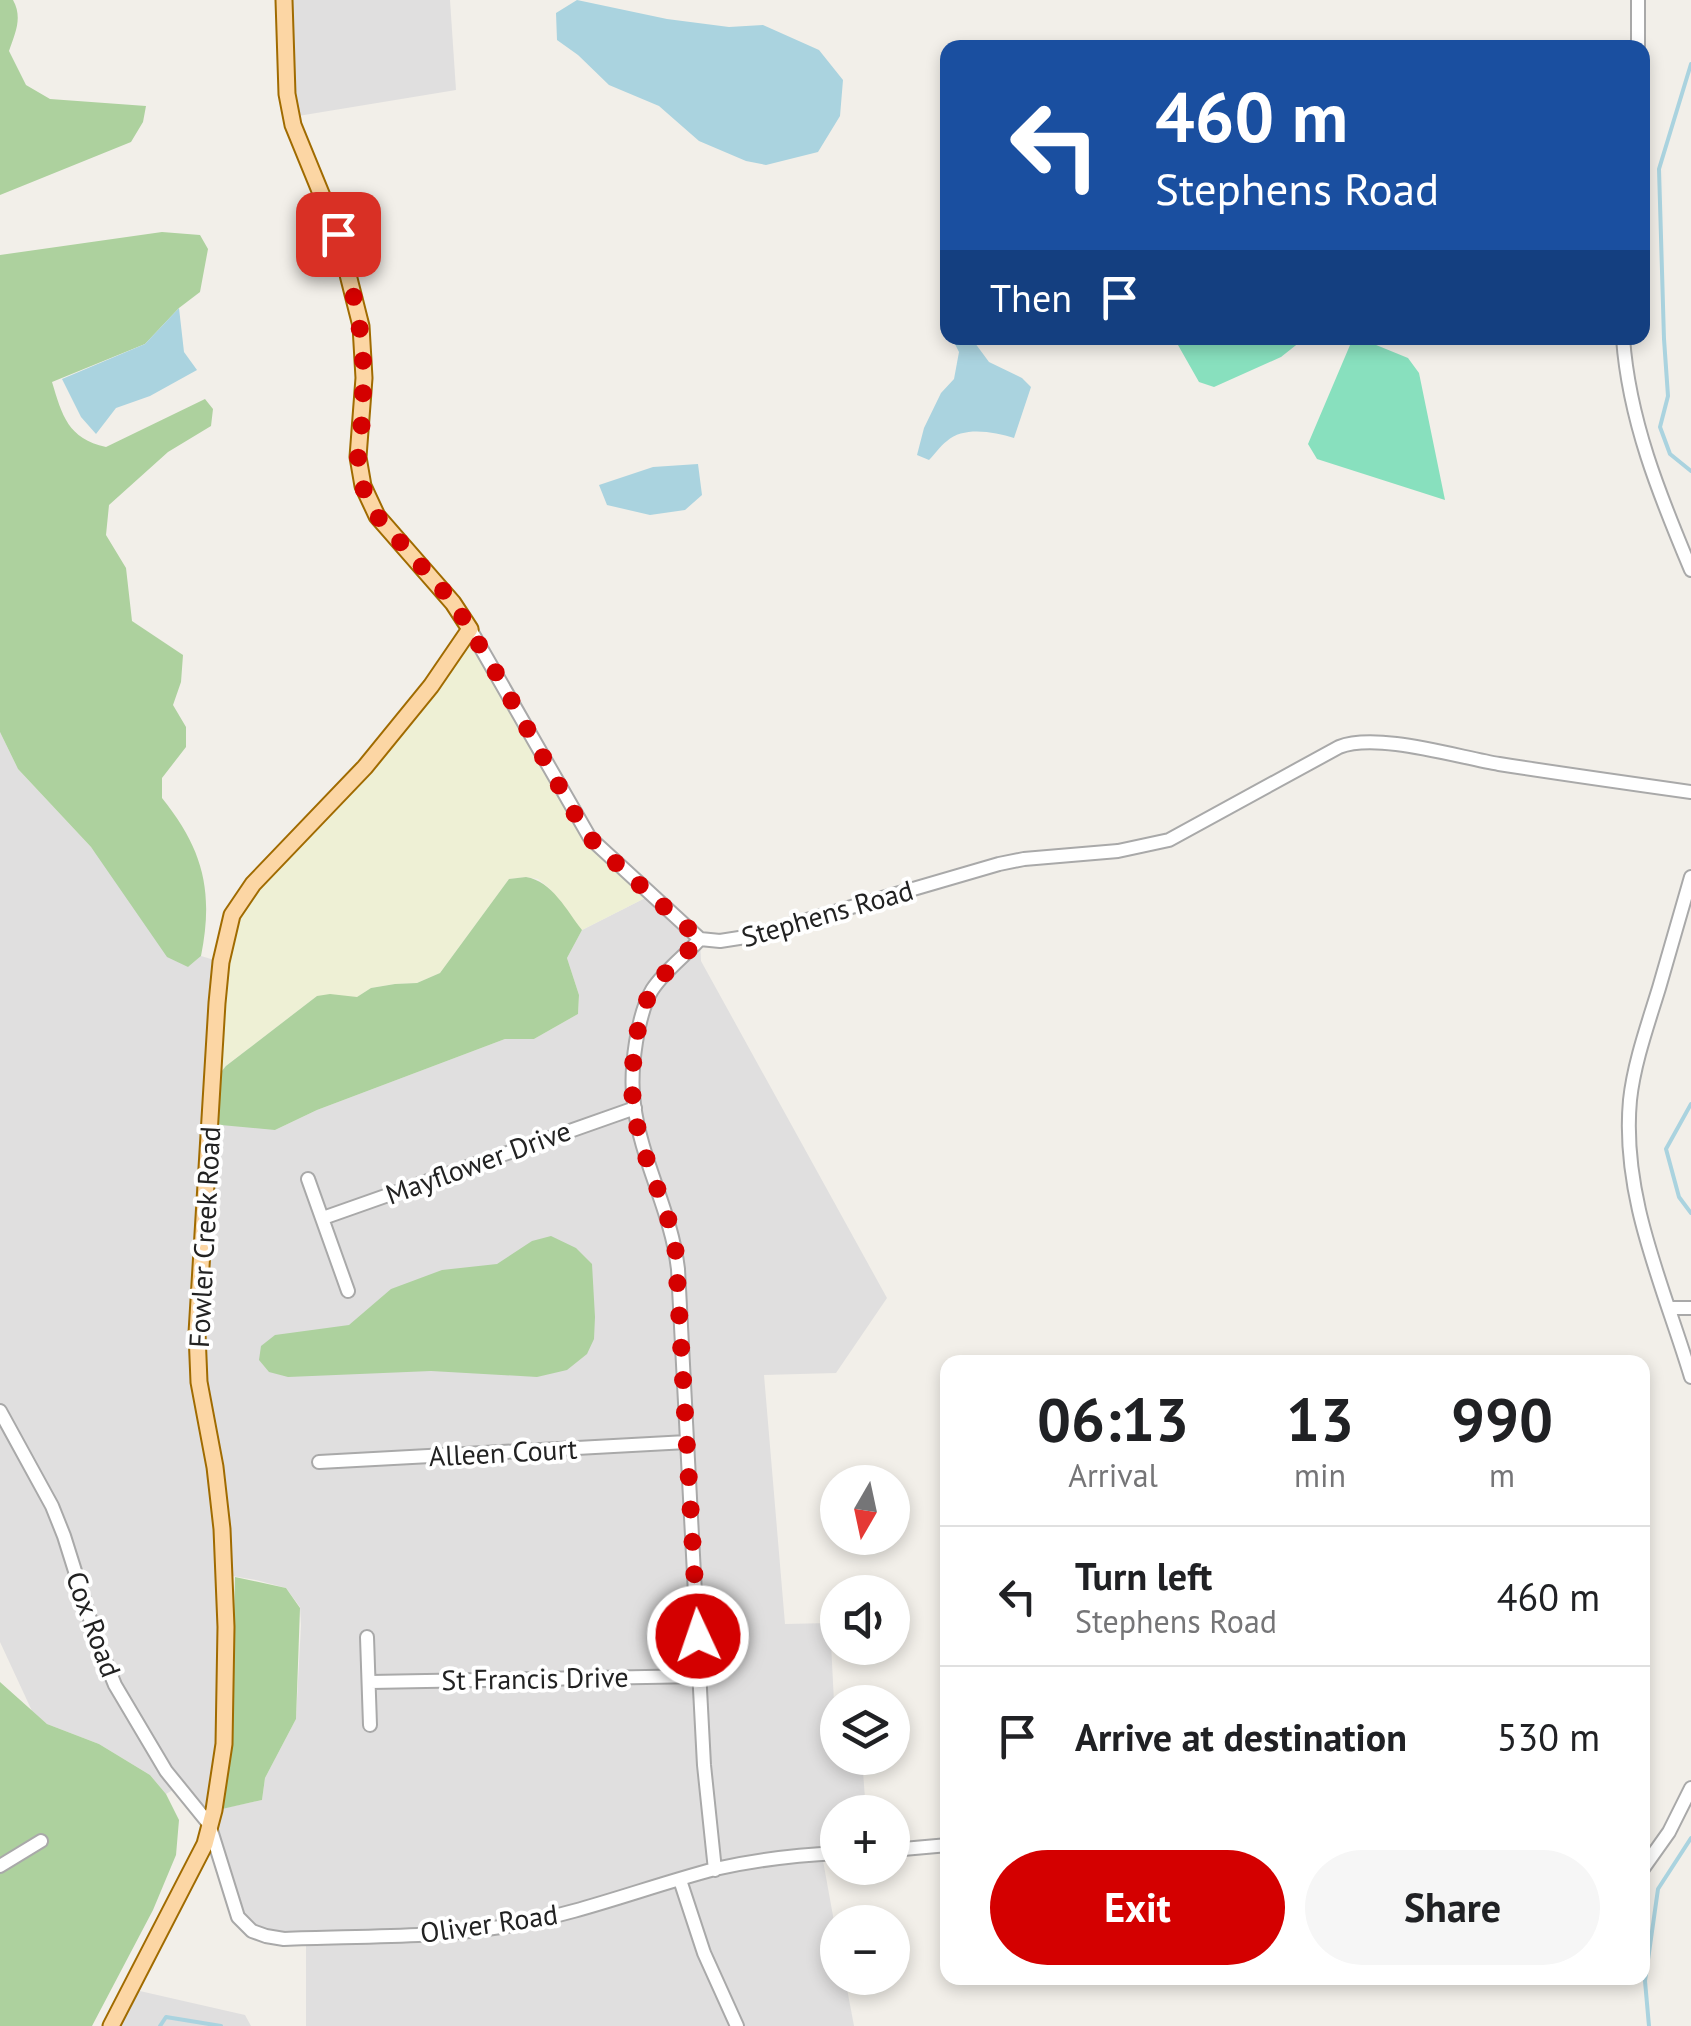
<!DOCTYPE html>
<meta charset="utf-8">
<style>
:root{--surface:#fff;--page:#f6f6f6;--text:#202124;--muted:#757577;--line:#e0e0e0;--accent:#d40000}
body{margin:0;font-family:"PT Sans",sans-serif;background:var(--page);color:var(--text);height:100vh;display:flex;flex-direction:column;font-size:38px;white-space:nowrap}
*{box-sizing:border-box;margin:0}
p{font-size:32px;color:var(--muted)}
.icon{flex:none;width:55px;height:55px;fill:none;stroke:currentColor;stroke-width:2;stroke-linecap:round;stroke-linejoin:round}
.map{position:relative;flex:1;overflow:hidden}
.drawer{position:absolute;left:940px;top:1355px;width:710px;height:630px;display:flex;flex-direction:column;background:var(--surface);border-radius:20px;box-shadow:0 5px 15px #0003}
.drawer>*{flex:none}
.banner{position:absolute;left:940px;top:40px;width:710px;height:305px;border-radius:20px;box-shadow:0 5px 15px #0003;background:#1a4fa0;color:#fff;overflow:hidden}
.needle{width:65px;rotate:189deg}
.buttons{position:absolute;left:820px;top:1465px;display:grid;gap:20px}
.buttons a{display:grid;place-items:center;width:90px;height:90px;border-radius:50%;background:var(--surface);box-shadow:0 5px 15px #0003;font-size:50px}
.pin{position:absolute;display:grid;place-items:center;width:85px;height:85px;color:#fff;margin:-42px;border-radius:20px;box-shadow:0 5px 15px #0006}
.me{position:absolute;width:110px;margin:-55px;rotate:357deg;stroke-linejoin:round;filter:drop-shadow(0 0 8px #0008)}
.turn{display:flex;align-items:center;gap:35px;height:210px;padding:0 50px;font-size:45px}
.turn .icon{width:130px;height:130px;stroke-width:2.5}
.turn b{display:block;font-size:70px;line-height:85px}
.then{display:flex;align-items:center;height:95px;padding:0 50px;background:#0003;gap:20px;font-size:38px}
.eta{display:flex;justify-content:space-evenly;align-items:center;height:170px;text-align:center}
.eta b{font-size:60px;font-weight:700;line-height:70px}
.button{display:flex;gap:20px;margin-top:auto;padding:20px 50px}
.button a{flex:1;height:115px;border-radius:60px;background:var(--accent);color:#fff;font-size:40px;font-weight:700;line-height:115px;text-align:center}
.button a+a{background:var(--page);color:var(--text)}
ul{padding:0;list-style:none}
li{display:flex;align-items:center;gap:30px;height:140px;padding:0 50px;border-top:2px solid var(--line)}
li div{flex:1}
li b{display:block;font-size:38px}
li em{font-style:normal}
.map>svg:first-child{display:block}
.residential{fill:#e0dfdf;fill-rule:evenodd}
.farmland{fill:#eef0d5}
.forest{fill:#add19e}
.pitch{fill:#88e0be}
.water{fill:#aad3df}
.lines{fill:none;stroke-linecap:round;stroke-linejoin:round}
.stream{stroke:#aad3df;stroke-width:4}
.minor-casing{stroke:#a9a9a9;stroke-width:16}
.major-casing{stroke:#a06b00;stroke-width:19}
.minor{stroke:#fff;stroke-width:12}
.major{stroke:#fcd6a4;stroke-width:15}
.route{stroke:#d40000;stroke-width:18;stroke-dasharray:0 32.4}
.labels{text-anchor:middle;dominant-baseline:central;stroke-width:8;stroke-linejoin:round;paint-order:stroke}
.street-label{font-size:28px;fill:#222;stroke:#fff}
</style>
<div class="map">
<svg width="1691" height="2026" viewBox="0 0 1691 2026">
<rect width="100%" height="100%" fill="#f2efe9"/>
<path class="residential" d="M284,0H450L456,90L292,117Z
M0,732L18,769L91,847L188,967L201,956L221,962L275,1130L317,1110L505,1039H534L578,1014L579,995L567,958L582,930L653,894L700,939L701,961L887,1298L836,1373L764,1375L785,1624L830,1623L835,1722H837L838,1758H862L866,1812H838L837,1853L822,1855L837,1938L838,1978H845L854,2026H306V1938L244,1925L209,1824L178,1787L166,1794L150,1775L99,1744L47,1724L32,1711L0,1642ZM226,1575L256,1580L286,1588L300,1607L301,1625L296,1719L265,1778L262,1800L215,1810Z
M131,1989L245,2015L251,2026H111Z"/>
<path class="farmland" d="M470,629L590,838L653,894L582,930L549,888L538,879L526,877L509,879L440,973L417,983L395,984L371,988L357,997L317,996L226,1066L213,1082L232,915L329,806Z"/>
<path class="forest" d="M0,0H13C23,18 15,33 9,51L26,85L50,99L146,106L143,122L131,142L0,195Z
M162,232L200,235L208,249L200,292L179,308L145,344L52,382C62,415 68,439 106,447L205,399L213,409L211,426L168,452L109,505L106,535L126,568L132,621L183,655L181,682L173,705L186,727V747L162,778V798C203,849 214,891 201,956L188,967L167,957L91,847L18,769L0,732V255Z
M526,877C552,881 567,911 582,930L567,958L579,995L578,1014L534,1039H505L317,1110L275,1130L210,1124L213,1082L226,1066L317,996L330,994L357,997L371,988L395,984L417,983L440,973L509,879Z
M551,1236L576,1248L592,1264L595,1317L594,1339L587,1354L567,1370L537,1377L431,1371L288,1377L269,1372L259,1360L261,1346L275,1335L349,1325L391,1289L442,1270L497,1264L532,1241Z
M235,1577L286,1588L300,1608L296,1719L265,1778L262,1800L222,1809L230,1761Z
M0,1682L47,1724L99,1744L150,1775L166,1794L179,1820L176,1855L153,1910L92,2026H0Z"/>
<path class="pitch" d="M1174,338H1305L1281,357L1214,387L1199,382Z
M1353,338H1359L1408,358L1419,373L1445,500L1317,459L1308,444Z"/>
<path class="water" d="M577,0L667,19L729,27L763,25L819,50L843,80L840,116L818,152L766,165L746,161L699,141L659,106L609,85L578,55L557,40L556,13Z
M179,308L184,352L197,370L150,396L116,408L96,434L81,417L62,379L145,344Z
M960,338L972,339L989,362L1022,378L1031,387L1014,438C994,432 964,426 947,441C940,446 935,454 929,460L917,455L924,428L941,393L954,379L959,352L954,342Z
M698,464L702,495L685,510L650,515L607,505L599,485L653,467Z"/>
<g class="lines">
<path class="stream" d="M1691,64L1659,169L1664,339L1668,396L1660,427L1670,454L1691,471
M1691,1104L1666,1149L1679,1197L1691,1213
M160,2026L166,2017L221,2026
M1649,2026L1645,1981L1658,1889L1691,1838"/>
<g class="minor-casing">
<path id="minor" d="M1638,48V0
M1623,338C1629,420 1659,494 1691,570
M470,629L590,838L700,939L720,941L752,936L999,864L1024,859L1118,851L1169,840L1339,747C1377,732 1457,757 1499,764C1563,774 1627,783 1691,792
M1691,877C1680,914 1670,951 1659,988C1648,1024 1634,1063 1630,1100C1621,1197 1664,1287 1691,1377
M700,939C685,956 664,971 652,990C643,1005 639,1024 636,1042C633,1061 631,1084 634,1104C641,1161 671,1210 678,1269L704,1765L715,1870
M308,1179L348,1291
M323,1218L635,1108
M1670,1308H1691
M0,1411L52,1506L64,1536L96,1638L115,1685L166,1771L209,1824L238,1917L252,1931L266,1936L284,1939C358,1936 434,1938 507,1926C579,1914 646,1887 715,1869C755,1860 797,1855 838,1853
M319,1462L687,1442
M367,1637L370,1725
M370,1682L701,1676
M892,1850L948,1845
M0,1866L41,1841
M1642,1870L1669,1832L1691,1788
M680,1880L704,1953L737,2026"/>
</g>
<g class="major-casing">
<path id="major" d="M111,2026L205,1844L214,1810L224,1744L226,1627L222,1529L215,1467L199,1382L197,1333L217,1003L221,962L232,915L253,884L365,767L431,686L470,629L453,603L377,516L363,486L358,457L364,378L361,326L338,235L293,125L287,94L284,0"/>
</g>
<use href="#minor" class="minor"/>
<use href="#major" class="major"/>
</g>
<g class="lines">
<path class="route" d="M338,234L349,272L363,346V412L358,458L362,486L377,516L454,603L495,671L582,827L590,838L623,870L700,939C685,955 665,970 653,989C643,1004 639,1023 636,1040C633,1060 631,1082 633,1102C638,1150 663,1195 675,1242L698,1636"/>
</g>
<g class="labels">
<g class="street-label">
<text transform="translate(827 913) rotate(-16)">Stephens Road</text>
<text transform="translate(478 1162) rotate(-20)">Mayflower Drive</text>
<text transform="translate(204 1237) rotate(-87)">Fowler Creek Road</text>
<text transform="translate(503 1452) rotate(-3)">Alleen Court</text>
<text transform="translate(94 1624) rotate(70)">Cox Road</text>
<text transform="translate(535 1678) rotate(-1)">St Francis Drive</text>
<text transform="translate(489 1923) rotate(-8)">Oliver Road</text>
</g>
</g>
</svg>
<div class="buttons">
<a><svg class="needle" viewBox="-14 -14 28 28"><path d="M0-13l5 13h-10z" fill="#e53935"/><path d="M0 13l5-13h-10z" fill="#757577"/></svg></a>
<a><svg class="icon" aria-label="sound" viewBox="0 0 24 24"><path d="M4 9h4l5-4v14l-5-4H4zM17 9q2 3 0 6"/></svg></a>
<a><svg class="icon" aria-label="layers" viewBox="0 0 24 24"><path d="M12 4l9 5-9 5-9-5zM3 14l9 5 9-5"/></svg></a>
<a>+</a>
<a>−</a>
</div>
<div class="pin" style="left:338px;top:234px;background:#d93025"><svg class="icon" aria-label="arrive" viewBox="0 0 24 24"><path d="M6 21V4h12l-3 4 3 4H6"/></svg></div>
<svg class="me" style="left:698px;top:1636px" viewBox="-20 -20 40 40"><circle r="17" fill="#d40000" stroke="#fff" stroke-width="3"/><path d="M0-11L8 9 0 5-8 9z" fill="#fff"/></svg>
<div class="banner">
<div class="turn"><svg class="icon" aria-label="left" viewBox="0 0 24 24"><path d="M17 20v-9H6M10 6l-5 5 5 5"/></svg><div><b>460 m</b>Stephens Road</div></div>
<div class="then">Then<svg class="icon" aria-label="arrive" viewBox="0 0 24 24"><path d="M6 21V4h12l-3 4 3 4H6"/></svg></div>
</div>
<section class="drawer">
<div class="eta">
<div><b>06:13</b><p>Arrival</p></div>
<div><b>13</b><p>min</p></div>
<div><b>990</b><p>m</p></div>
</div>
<ul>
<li><svg class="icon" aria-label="left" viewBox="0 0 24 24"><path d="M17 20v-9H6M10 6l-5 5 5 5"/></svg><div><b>Turn left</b><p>Stephens Road</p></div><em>460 m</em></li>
<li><svg class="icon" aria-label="arrive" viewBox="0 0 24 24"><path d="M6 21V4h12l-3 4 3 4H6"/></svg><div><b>Arrive at destination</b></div><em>530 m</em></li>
</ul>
<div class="button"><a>Exit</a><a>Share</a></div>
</section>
</div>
